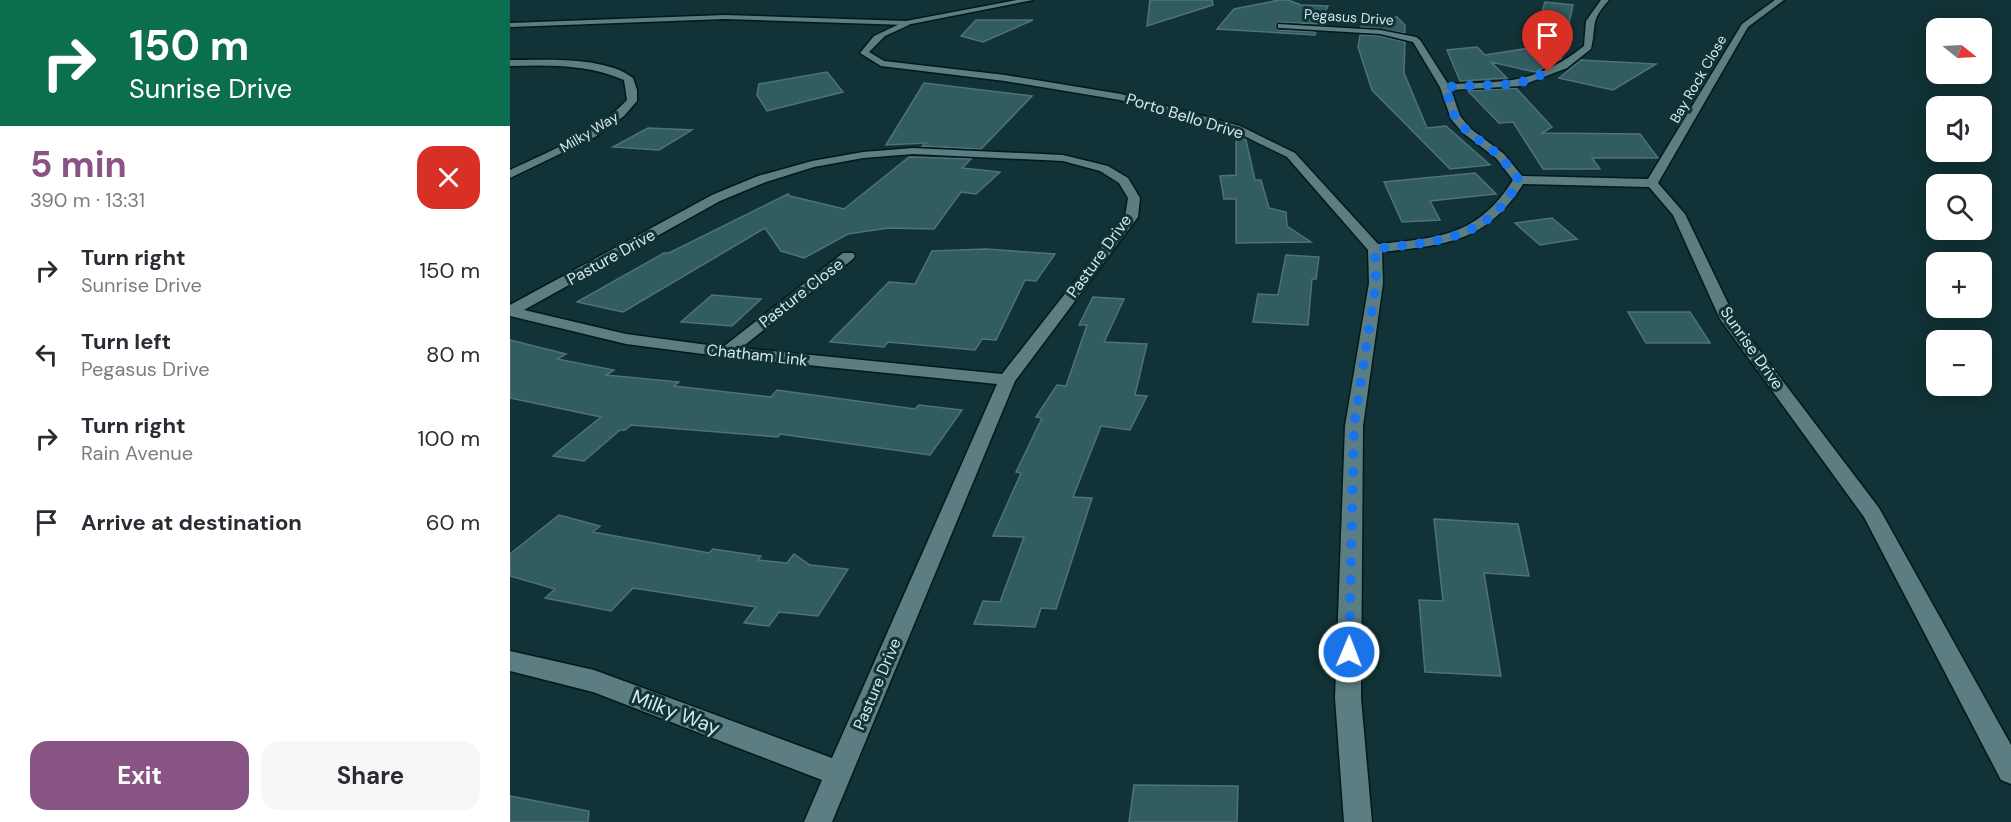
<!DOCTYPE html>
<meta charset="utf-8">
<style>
:root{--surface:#fff;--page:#f7f7f7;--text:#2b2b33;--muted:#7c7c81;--accent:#885484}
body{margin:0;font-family:"DM Sans",sans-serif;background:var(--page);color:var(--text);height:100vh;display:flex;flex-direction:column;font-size:22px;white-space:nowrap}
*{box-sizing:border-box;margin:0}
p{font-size:20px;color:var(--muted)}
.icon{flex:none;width:33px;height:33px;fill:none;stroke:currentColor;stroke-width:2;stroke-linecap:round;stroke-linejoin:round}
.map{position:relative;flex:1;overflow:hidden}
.panel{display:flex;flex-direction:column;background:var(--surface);width:510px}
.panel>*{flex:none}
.top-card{background:#0b6e4f;color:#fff;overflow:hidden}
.needle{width:39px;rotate:108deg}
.controls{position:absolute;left:1416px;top:18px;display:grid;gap:12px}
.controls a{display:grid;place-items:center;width:66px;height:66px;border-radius:12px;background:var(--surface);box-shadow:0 3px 15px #0003;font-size:30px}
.pin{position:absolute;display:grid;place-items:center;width:51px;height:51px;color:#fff;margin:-62px -26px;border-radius:50% 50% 50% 0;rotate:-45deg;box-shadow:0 0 6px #0007}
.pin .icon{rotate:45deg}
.me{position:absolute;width:66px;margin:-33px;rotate:1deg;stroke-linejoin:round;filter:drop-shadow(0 0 4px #0008)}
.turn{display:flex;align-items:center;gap:21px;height:126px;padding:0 30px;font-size:27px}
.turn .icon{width:78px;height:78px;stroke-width:2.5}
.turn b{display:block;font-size:42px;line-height:51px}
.round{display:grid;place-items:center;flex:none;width:63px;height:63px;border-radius:18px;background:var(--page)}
.headline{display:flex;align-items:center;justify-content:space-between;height:102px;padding:0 30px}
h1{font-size:36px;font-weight:700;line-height:45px;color:var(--accent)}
.action{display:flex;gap:12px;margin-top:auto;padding:12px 30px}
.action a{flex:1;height:69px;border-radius:18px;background:var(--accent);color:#fff;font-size:24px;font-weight:700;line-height:69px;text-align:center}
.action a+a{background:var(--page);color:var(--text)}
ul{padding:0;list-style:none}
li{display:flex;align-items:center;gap:18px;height:84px;padding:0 30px}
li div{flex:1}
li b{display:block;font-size:22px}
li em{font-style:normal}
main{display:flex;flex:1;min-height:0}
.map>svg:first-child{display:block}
.building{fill:#315c61;stroke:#517276;stroke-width:1.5}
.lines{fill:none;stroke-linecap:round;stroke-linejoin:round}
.minor-casing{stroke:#02191c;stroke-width:3}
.secondary-casing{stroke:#02191c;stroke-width:3}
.minor{fill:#5c7d81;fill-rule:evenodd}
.secondary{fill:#5c7d81;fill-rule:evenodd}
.route{stroke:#1a73e8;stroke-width:10;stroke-dasharray:0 18}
.labels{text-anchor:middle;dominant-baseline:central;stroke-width:6;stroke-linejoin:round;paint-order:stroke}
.far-street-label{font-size:14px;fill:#d6e8ea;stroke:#113236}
.street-label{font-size:16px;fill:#d6e8ea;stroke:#113236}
.near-street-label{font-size:20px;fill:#d6e8ea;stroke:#113236}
</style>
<main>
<section class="panel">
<div class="top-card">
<div class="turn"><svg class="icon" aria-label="right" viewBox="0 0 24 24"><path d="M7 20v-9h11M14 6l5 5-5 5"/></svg><div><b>150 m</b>Sunrise Drive</div></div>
</div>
<div class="headline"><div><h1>5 min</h1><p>390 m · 13:31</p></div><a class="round" style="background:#d93025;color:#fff"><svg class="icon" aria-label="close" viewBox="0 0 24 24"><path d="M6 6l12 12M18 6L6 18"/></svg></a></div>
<ul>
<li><svg class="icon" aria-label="right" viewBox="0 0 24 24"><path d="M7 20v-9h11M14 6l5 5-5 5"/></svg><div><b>Turn right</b><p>Sunrise Drive</p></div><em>150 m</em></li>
<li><svg class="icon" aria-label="left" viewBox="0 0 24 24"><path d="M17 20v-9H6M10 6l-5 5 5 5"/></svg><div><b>Turn left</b><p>Pegasus Drive</p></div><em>80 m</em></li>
<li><svg class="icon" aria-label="right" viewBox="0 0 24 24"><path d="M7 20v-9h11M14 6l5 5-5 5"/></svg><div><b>Turn right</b><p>Rain Avenue</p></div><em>100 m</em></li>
<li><svg class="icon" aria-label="arrive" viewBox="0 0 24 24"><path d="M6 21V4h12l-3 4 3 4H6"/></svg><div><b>Arrive at destination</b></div><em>60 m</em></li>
</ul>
<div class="action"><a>Exit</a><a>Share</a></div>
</section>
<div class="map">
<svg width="1501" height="822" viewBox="0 0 1501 822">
<rect width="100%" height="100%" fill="#113236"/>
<path class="building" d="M640,0H702L703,5L637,26Z
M769,0H778L791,5L818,6L809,24L768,22L766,24L768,30L806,32L805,35L707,29L724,9Z
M1035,2L1063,5L1051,59L1025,72L981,62L997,78L950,81L937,50L967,47L975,55L1020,48Z
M887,17L895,25V33L851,27L852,19Z
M466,20H523L473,42L451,36Z
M850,35L870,36L895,42L894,73L917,128L936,126L980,165L940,169L862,90L848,47Z
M1071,60L1146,64L1103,90L1049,78Z
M317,72L333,92L257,111L247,95L249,84Z
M414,83L472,90L522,96L471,149L412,146L416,143L376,145Z
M1006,88L1042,127L1032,133L1130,134L1148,158H1082L1090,169H1033L1003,122L989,123L958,91Z
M138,128L182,130L149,150L103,147Z
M726,136L736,140L745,180H751L759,208L776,212L777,226L801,242L726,243V199H714L710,176L726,175Z
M399,157L461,159L452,168L490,172L466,194L451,192L424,229L378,228L338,234L294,258L271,251L255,228L113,312L67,302L154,253H159L278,194L280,196L334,209Z
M965,173L986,194L920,201L930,220L892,222L874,182Z
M1042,218L1067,239L1030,245L1005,223Z
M476,249L545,254L526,281L515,280L486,340L472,339L465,350L378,342L374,347L320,342L379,282L405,284L422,251Z
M776,255L809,257L806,279H802L798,325L743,322L748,294L768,295Z
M202,295L251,299L222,326L171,322Z
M583,297L614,299L594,342L637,344L625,395L637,396L620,430L591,426L563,497L582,498L546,609L531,608L525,627L464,624L473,601L490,602L514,537L483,536L511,473L506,472L532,418L526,417L547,385L556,386L577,325H569Z
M1118,312H1180L1200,343H1136Z
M0,340L56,354L47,359L104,370L96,375L169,382L164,386L261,397L267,390L405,409L409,405L452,410L420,455L270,434L268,437L121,425L115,430H110L74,461L43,456L91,417L0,398Z
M49,515L90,526L83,532L199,553L203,549L251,556L248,560L277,563L284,554L300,565L338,569L308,616L269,612L259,626L234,623L246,607L123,588L101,611L35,598L45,589L0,576V554Z
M924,519L1008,524L1019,576L974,573L991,676L915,672L909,600L933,601Z
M624,785L728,786L727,822H619Z
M0,796L79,811L78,822H0Z"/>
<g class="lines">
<g class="minor-casing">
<path id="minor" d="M1091,0H1099C1079,22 1087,25 1081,49L1057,68L1010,86L941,90L950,116L961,129L994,154L1012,176L1138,179L1232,24L1265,0H1274L1238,27L1148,183L1175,214L1225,318L1369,508L1501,745V784L1491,780L1354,517L1210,319L1163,215L1139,187L1013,184C977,242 935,245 872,252L873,283L853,426L851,698L862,822H834L825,698L835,426L859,283L858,250L777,157L722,130L610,100L495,81L371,66L350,53L364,36L396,21H399V25L375,36L359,52L374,61L495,75L611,94L730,126L785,153L868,244C929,238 968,236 1003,180L986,158L953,133L941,119L930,87L903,42L870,34L771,28H768V24L870,30L906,37L910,40L938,84C996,82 1026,84 1074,46L1076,21Z
M0,60C34,60 95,56 123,78L127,90V101L114,116L85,137L0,178V170C42,150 84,134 117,100L114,80C77,64 39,65 0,66Z
M403,148L553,155L598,166L618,178L630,198L628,217L505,381L322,822H294L312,780L83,692L0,671V651L84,670L322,758L487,384L216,357L116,344L0,316V305L202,195L248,176L302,161L353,152ZM403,154L553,161L590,171L609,183L618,198L615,217L492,374L231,348L343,259L345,256L343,253H333L213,347L116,334L14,310L210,201L256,182L304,167L353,158Z"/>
</g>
<g class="secondary-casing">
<path id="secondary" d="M507,0H523L396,25L215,19L0,27V23L215,15L396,21Z"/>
</g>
<use href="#minor" class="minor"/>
<use href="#secondary" class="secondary"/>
</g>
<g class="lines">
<path class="route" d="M839,652L844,426L866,283L865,249C926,241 977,242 1009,180L990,156L957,131L945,117L935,87L1007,84L1038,72"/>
</g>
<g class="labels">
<g class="far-street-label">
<text transform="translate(839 17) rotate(4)">Pegasus Drive</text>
<text transform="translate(1188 79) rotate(-60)">Bay Rock Close</text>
<text transform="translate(79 132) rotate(-31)">Milky Way</text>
</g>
<g class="street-label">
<text transform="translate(675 116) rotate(17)">Porto Bello Drive</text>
<text transform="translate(589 256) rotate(-54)">Pasture Drive</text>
<text transform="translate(101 257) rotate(-29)">Pasture Drive</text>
<text transform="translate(291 293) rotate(-38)">Pasture Close</text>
<text transform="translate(1242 348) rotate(55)">Sunrise Drive</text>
<text transform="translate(247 355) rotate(6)">Chatham Link</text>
<text transform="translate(367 684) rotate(-67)">Pasture Drive</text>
</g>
<g class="near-street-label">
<text transform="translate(166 712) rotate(21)">Milky Way</text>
</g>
</g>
</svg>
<div class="controls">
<a><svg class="needle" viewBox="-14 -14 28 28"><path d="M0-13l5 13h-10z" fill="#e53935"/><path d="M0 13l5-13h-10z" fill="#7c7c81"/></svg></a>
<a><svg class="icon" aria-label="sound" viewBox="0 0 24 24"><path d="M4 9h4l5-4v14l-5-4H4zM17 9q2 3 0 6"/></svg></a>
<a><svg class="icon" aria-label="search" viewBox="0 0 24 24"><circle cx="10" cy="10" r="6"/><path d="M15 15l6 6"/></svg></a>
<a>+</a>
<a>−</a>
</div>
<div class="pin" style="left:1038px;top:72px;background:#d93025"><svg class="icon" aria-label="arrive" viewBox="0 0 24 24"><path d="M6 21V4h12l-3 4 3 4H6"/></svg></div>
<svg class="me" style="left:839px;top:652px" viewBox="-20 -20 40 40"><circle r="17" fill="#1a73e8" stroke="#fff" stroke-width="3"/><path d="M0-11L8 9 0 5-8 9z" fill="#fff"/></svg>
</div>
</main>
